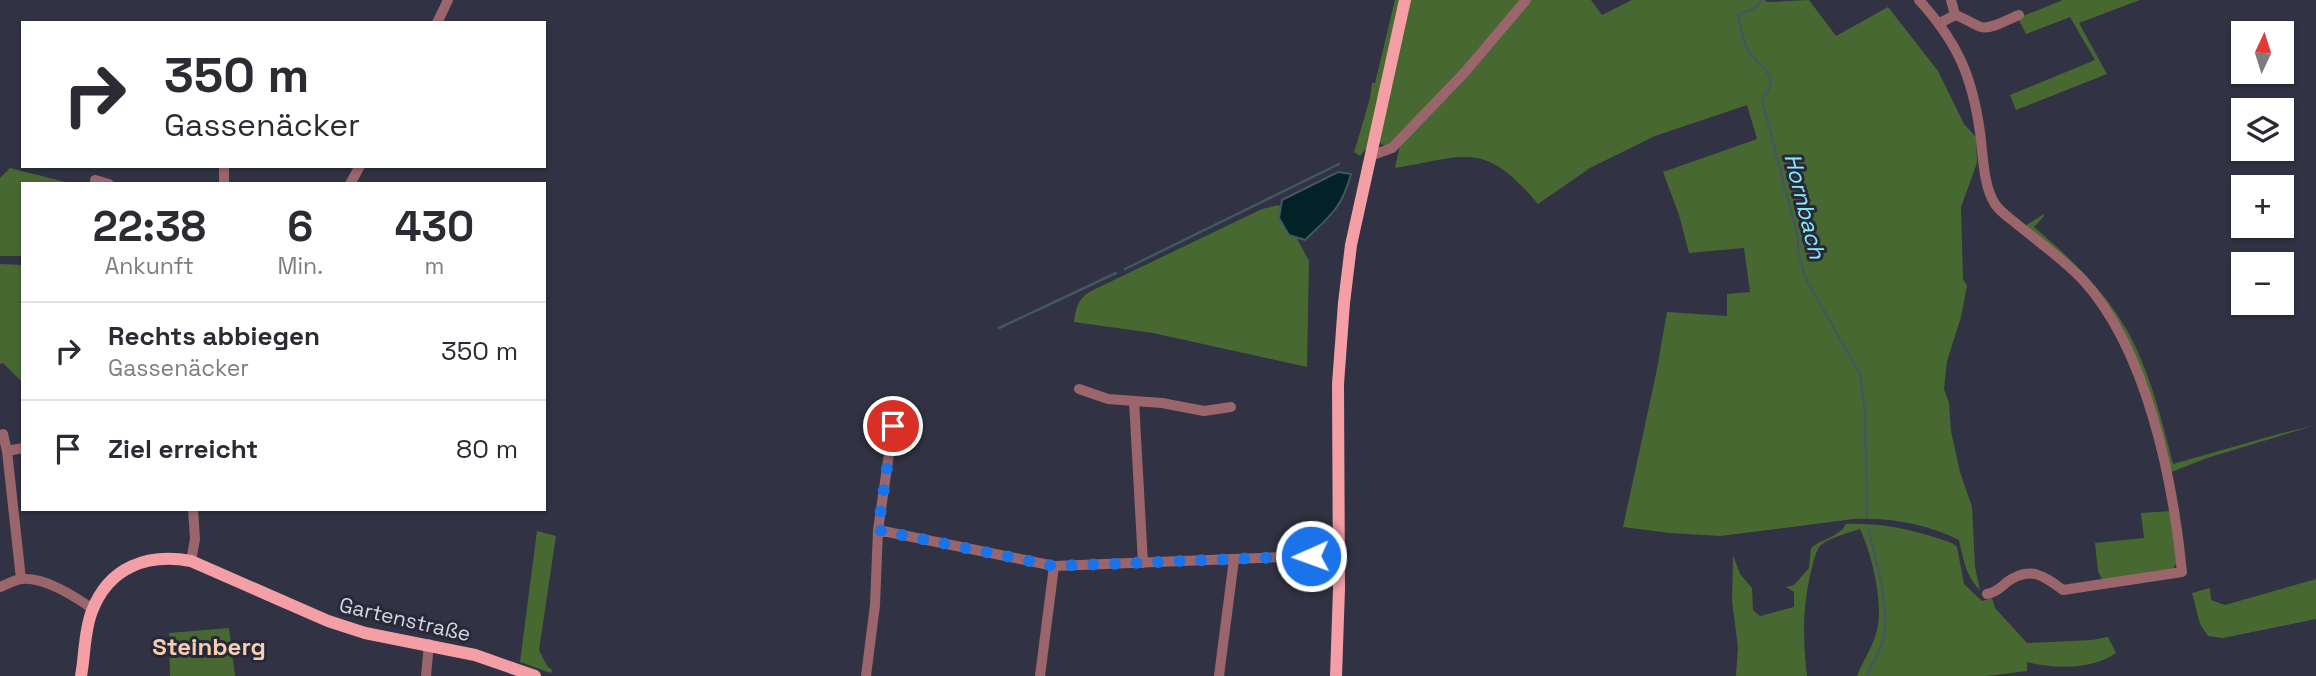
<!DOCTYPE html>
<html lang="de">
<meta charset="utf-8">
<style>
:root{--surface:#fff;--page:#f7f7f7;--text:#2b2b33;--muted:#7c7c81;--line:#e1e1e2}
body{margin:0;font-family:"Space Grotesk",sans-serif;background:var(--page);color:var(--text);height:100vh;display:flex;flex-direction:column;font-size:26px;white-space:nowrap}
*{box-sizing:border-box;margin:0}
p{font-size:23px;color:var(--muted)}
.icon{flex:none;width:38px;height:38px;fill:none;stroke:currentColor;stroke-width:2;stroke-linecap:round;stroke-linejoin:round}
.map{position:relative;flex:1;overflow:hidden}
.drawer{position:absolute;left:21px;top:182px;width:525px;height:329px;display:flex;flex-direction:column;background:var(--surface);border-radius:0px;box-shadow:0 2px 5px #0004}
.drawer>*{flex:none}
.top-card{position:absolute;left:21px;top:21px;width:525px;height:147px;border-radius:0px;box-shadow:0 2px 5px #0004;background:#fff;color:var(--text);overflow:hidden}
.needle{width:46px;rotate:4deg}
.buttons{position:absolute;left:2231px;top:21px;display:grid;gap:14px}
.buttons a{display:grid;place-items:center;width:63px;height:63px;border-radius:0px;background:var(--surface);box-shadow:0 2px 5px #0004;font-size:35px}
.pin{position:absolute;display:grid;place-items:center;width:60px;height:60px;color:#fff;margin:-30px;border:4px solid #fff;border-radius:50%;box-shadow:0 2px 7px #0007}
.me{position:absolute;width:77px;margin:-38px;rotate:268deg;stroke-linejoin:round;filter:drop-shadow(0 0 5px #0008)}
.turn{display:flex;align-items:center;gap:24px;height:147px;padding:0 28px;font-size:32px}
.turn .icon{width:91px;height:91px;stroke-width:2.5}
.turn b{display:block;font-size:49px;line-height:60px}
.eta{display:flex;justify-content:space-evenly;align-items:center;height:119px;text-align:center}
.eta b{font-size:42px;font-weight:700;line-height:49px}
ul{padding:0;list-style:none}
li{display:flex;align-items:center;gap:21px;height:98px;padding:0 28px;border-top:2px solid var(--line)}
li div{flex:1}
li b{display:block;font-size:26px}
li em{font-style:normal}
.map>svg:first-child{display:block}
.green{fill:#486832}
.water{fill:#032227;stroke:#42585f;stroke-width:2}
.lines{fill:none;stroke-linecap:round;stroke-linejoin:round}
.stream{stroke:#42585f;stroke-width:2.5}
.minor{stroke:#9b666b;stroke-width:10}
.major{stroke:#f49ea6;stroke-width:12}
.route{stroke:#1a73e8;stroke-width:12;stroke-dasharray:0 21.6}
.labels{text-anchor:middle;dominant-baseline:central;stroke-width:6;stroke-linejoin:round;paint-order:stroke}
.street-label{font-size:21px;fill:#d6d7e3;stroke:#272838}
.water-label{font-size:23px;font-style:italic;fill:#87eafd;stroke:#272838}
.quarter-label{font-size:24px;font-weight:bold;fill:#f6ceb1;stroke:#272838}
</style>
<div class="map">
<svg width="2316" height="676" viewBox="0 0 2316 676">
<rect width="100%" height="100%" fill="#313243"/>
<path class="green" d="M1395,0H1402L1368,146L1360,156L1354,152L1356,146L1370,98L1372,83H1375Z
M1410,0H1520L1447,86L1386,147L1379,142Z
M1528,0H1591L1602,15L1632,0H1765L1767,2L1809,0L1836,36L1888,7L1938,71L1964,124L1976,137L1977,163L1961,207L1963,279L1967,286L1961,317L1947,361L1944,389L1949,403L1951,431L1960,472L1972,507L1975,567L1980,590C1966,577 1963,558 1959,540C1928,524 1888,517 1854,519L1720,536L1670,533L1623,527L1656,374L1667,312L1727,316V294L1750,292L1744,248L1689,253L1679,215L1663,172L1757,139L1747,105L1655,136L1590,168L1538,204C1484,140 1467,156 1395,168L1400,145Z
M2063,0H2140L2079,23L2107,74L2016,110L2010,95L2095,60L2070,17L2026,34L2018,18Z
M10,168L73,184H23V256H0V178Z
M1279,205L1309,261L1307,367L1153,333L1074,322C1076,307 1078,299 1091,291L1262,209Z
M2044,214V216L2034,227C2067,255 2099,285 2122,322C2148,363 2161,417 2173,464L2275,435L2316,425L2207,458L2169,473L2116,321L2025,226Z
M0,264L23,265V383L3,363L0,364Z
M2171,511L2179,560L2171,571L2102,580L2098,571L2095,543L2144,538L2141,513Z
M1846,524C1883,522 1918,531 1952,543L1957,547L1964,584L1982,601L1992,598L1995,608L2027,643L2092,640L2108,637L2116,653C2092,670 2054,669 2027,662V671L1987,676H1857C1863,660 1876,642 1878,625C1882,597 1872,555 1860,529C1851,532 1826,539 1820,546C1815,552 1813,564 1811,572C1802,608 1803,640 1807,676H1736L1738,647L1732,601L1733,555L1740,574L1752,588L1753,610L1760,616L1794,607V592L1786,587L1794,585L1809,568L1811,548C1822,539 1839,537 1846,524Z
M537,531L556,536L539,650L547,666L552,670L551,673L520,662Z
M2316,579V619L2223,638L2208,636L2200,624L2192,593L2210,588L2211,600L2225,605Z
M229,628L235,676H170L169,633Z"/>
<path class="water" d="M1338,172L1351,174C1342,208 1330,216 1305,240L1289,235L1279,218L1282,200Z"/>
<g class="lines">
<path class="stream" d="M1762,0L1755,8L1738,15C1740,26 1742,38 1747,48C1758,71 1784,70 1762,100L1798,238V252L1805,277L1860,374L1865,412L1867,517
M1125,269L1339,164
M999,328L1116,273
M1868,528C1876,562 1893,612 1881,646C1878,657 1870,664 1868,676"/>
<path class="minor" d="M1919,0C1957,42 1972,75 1980,132C1983,153 1983,186 1995,204C2000,212 2011,219 2018,225C2040,243 2064,260 2083,280C2147,350 2173,480 2182,572L2063,590C2044,576 2030,565 2007,582C2000,588 1996,592 1987,594
M1951,0L1955,15
M437,23L448,0
M1940,23L1955,15C1965,18 1972,24 1981,27C1992,30 2008,19 2019,15
M1370,156L1392,148L1465,72L1526,0
M95,180L109,184
M224,184V166
M350,184L360,166
M1079,389L1108,399L1162,403L1204,411L1231,407
M1134,401L1143,563
M3,434L7,451L21,579
M7,451L23,448
M878,530L1054,566L1311,556
M191,561L195,539L193,509
M0,587C6,585 14,580 21,579C45,577 74,596 93,609
M426,676L429,644
M866,676L875,605L878,530L893,426
M1040,676L1054,566
M1219,676L1234,559"/>
<path class="major" d="M81,676C85,655 84,631 92,611C109,567 147,553 191,561L328,621L365,633L475,655L535,676
M1336,676L1339,589L1338,384L1344,303L1351,245L1405,0"/>
</g>
<g class="lines">
<path class="route" d="M893,426L878,530L1054,566L1311,556"/>
</g>
<g class="labels">
<g class="street-label">
<text transform="translate(405 619) rotate(13)">Gartenstraße</text>
</g>
<g class="water-label">
<text transform="translate(1805 206) rotate(76)">Hornbach</text>
</g>
<g class="quarter-label">
<text x="209" y="646">Steinberg</text>
</g>
</g>
</svg>
<div class="buttons">
<a><svg class="needle" viewBox="-14 -14 28 28"><path d="M0-13l5 13h-10z" fill="#e53935"/><path d="M0 13l5-13h-10z" fill="#7c7c81"/></svg></a>
<a><svg class="icon" aria-label="layers" viewBox="0 0 24 24"><path d="M12 4l9 5-9 5-9-5zM3 14l9 5 9-5"/></svg></a>
<a>+</a>
<a>−</a>
</div>
<div class="pin" style="left:893px;top:426px;background:#d93025"><svg class="icon" aria-label="arrive" viewBox="0 0 24 24"><path d="M6 21V4h12l-3 4 3 4H6"/></svg></div>
<svg class="me" style="left:1311px;top:556px" viewBox="-20 -20 40 40"><circle r="17" fill="#1a73e8" stroke="#fff" stroke-width="3"/><path d="M0-11L8 9 0 5-8 9z" fill="#fff"/></svg>
<div class="top-card">
<div class="turn"><svg class="icon" aria-label="right" viewBox="0 0 24 24"><path d="M7 20v-9h11M14 6l5 5-5 5"/></svg><div><b>350 m</b>Gassenäcker</div></div>
</div>
<section class="drawer">
<div class="eta">
<div><b>22:38</b><p>Ankunft</p></div>
<div><b>6</b><p>Min.</p></div>
<div><b>430</b><p>m</p></div>
</div>
<ul>
<li><svg class="icon" aria-label="right" viewBox="0 0 24 24"><path d="M7 20v-9h11M14 6l5 5-5 5"/></svg><div><b>Rechts abbiegen</b><p>Gassenäcker</p></div><em>350 m</em></li>
<li><svg class="icon" aria-label="arrive" viewBox="0 0 24 24"><path d="M6 21V4h12l-3 4 3 4H6"/></svg><div><b>Ziel erreicht</b></div><em>80 m</em></li>
</ul>
</section>
</div>
